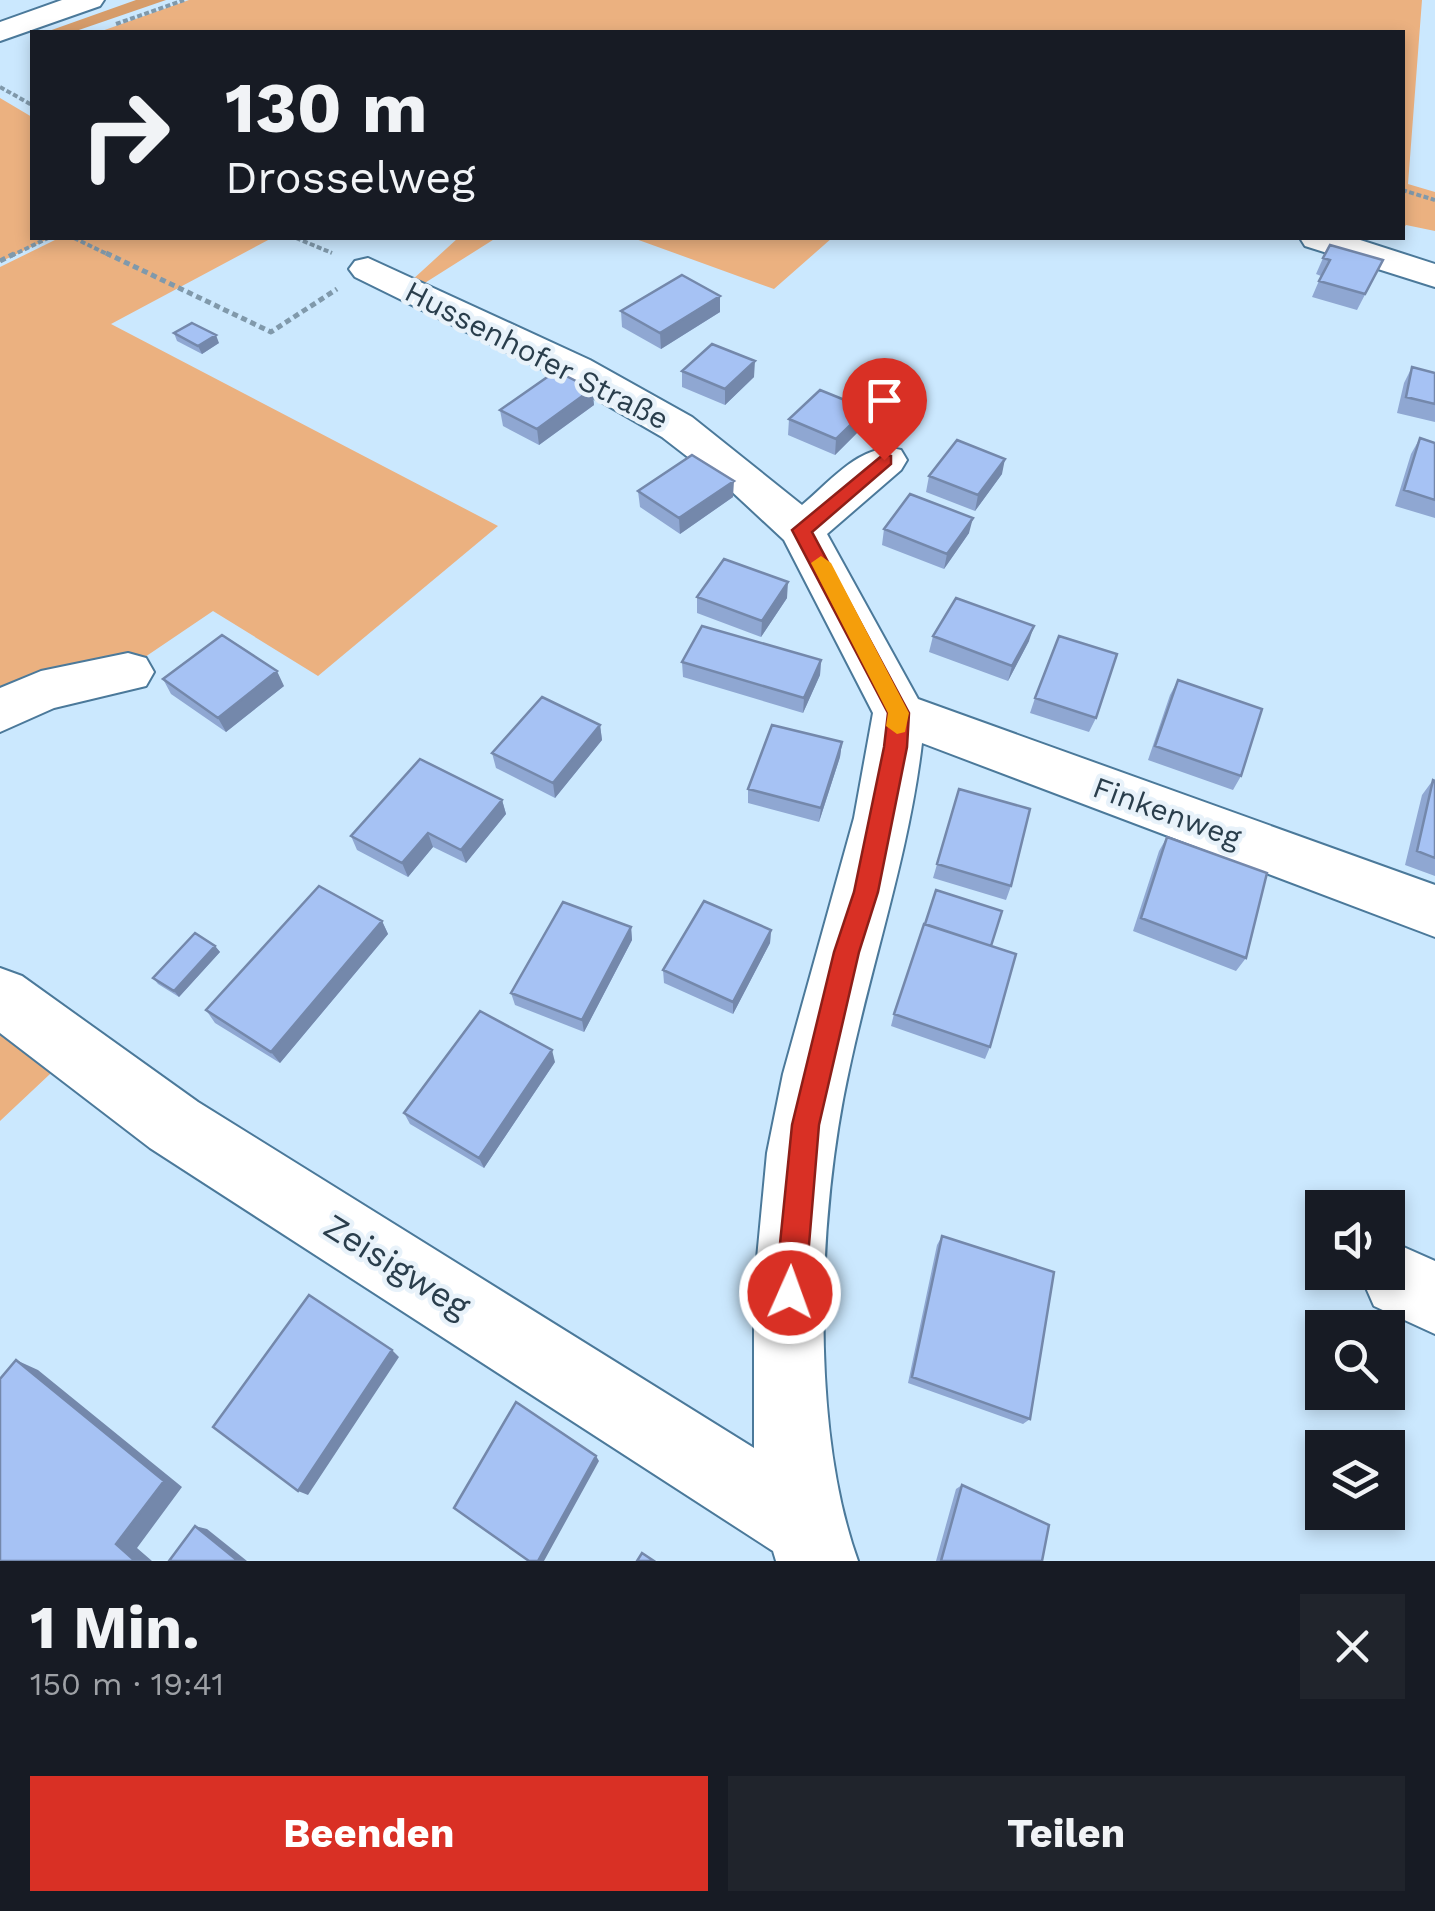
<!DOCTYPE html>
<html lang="de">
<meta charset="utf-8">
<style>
:root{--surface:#171b24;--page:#20242c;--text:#f1f3f6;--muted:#9ea1a6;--accent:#d93025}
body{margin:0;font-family:"Work Sans",sans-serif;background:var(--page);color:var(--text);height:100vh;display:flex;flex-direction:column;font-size:38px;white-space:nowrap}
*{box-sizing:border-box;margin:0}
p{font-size:32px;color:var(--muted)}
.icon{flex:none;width:55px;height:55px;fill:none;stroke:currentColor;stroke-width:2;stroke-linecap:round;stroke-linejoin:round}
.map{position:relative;height:1561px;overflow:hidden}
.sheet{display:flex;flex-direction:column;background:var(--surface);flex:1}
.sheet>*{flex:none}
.hud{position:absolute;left:30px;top:30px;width:1375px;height:210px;border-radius:0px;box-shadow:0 5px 15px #0003;background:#171b24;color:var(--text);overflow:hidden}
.controls{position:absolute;left:1305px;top:1190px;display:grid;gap:20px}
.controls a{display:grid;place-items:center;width:100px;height:100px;border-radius:0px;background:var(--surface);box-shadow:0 5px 15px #0003;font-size:50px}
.pin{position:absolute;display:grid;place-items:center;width:85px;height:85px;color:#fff;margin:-102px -42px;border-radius:50% 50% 50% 0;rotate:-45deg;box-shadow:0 0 10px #0007}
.pin .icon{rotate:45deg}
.me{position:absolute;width:110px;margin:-55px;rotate:2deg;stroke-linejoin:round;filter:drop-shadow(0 0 8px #0008)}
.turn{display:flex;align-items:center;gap:35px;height:210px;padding:0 30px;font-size:45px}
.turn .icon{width:130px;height:130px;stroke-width:2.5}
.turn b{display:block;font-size:70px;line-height:85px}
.round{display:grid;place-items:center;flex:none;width:105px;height:105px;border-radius:0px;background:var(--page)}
.headline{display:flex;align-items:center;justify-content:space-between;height:170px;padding:0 30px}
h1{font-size:60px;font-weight:700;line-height:75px}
.cta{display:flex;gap:20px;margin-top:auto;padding:20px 30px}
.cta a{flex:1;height:115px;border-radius:0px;background:var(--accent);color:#fff;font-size:40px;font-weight:700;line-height:115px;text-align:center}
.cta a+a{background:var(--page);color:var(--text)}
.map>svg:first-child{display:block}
.green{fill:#ebb180}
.forest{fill:#d69c6a}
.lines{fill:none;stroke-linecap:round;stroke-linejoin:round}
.minor-casing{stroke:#4b799a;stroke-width:4}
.path-far1{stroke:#8099ab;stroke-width:4;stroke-dasharray:5 2.5;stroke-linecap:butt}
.path{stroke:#8099ab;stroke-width:5;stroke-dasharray:6 4;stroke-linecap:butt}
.minor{fill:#fff;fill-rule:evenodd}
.wall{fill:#8fa7d2}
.shaded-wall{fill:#7488ab}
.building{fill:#a6c2f4;stroke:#7488ab;stroke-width:2.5}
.route{fill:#d93025;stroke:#8d1f18;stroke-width:2.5}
.slow{fill:#f59e0b}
.labels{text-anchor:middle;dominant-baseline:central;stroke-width:9;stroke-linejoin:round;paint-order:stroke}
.street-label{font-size:30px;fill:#2a3e4c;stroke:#e8f2fa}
.near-street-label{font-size:35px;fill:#2a3e4c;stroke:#e8f2fa}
</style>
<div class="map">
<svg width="1435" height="1561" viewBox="0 0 1435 1561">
<rect width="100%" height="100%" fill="#cbe8fe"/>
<path class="green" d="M189,0H1422L1408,184L1435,192V231L1406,225L1403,229L1402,32H99Z
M0,98L32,117V238H50L0,262Z
M59,238L270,239L111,324L498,526L318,676L213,611L145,657L63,669L0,701V267Z
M458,238H496L420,286L411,281Z
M633,238H832L774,289Z
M0,1007L66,1059L0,1121Z"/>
<path class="forest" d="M136,0H166L73,32H46Z"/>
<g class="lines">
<g class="minor-casing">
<path id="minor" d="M62,0H104L100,6L0,41V22Z
M1300,238H1354L1435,264V287L1305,246Z
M368,258L590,360L692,417L802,505C830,482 863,440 901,450L907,460L901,470L827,534L918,699L1435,885V937L922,743C909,854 872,961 849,1070C818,1211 809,1425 858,1561H776L773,1551L150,1148L0,1033V968L22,976L198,1102L754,1448V1290L767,1153L783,1074L854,818L873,713L784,540L728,488L662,437L560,378L355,277L349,269L355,261Z
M128,653L146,658L154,672L146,686L54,708L0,732V688L41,671Z
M1399,1245L1435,1261V1334L1374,1306L1363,1281L1367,1272H1388V1250Z"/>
</g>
<path class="path-far1" d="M116,24L184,0
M0,87L32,105
M1402,190L1435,200
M74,238L111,256
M296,238L332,253
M11,256L48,238"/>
<path class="path" d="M106,253L271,332L337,289
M0,261L16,253"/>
<use href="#minor" class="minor"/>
</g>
<path class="wall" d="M1323,258L1383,260L1357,310L1312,297L1321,276L1316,274Z
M621,311L720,312L661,349L622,327Z
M174,333L219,343L202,354L177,341Z
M1412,367L1435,373V422L1397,413L1404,383Z
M682,371L754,377L725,405L682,387Z
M592,389L594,405L539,445L503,426L500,410Z
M867,409L865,425L835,455L788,435L789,419Z
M1420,438L1435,443V518L1395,506L1411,454Z
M1002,474L975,511L926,492L929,476Z
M638,491L733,497L680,534L640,507Z
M884,529L969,533L944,569L882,545Z
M697,597L787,598L761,637L697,613Z
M933,636L1029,641L1008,681L929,652Z
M821,660L820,675L803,713L683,677L682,662Z
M163,679L284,686L226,732L171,694Z
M1178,680L1241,776L1233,790L1148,760L1170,695Z
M1035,698L1096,718L1089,732L1030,713Z
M600,725L602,740L555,798L496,768L492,753Z
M842,742L840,757L819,822L748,803V789Z
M1433,780L1435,781V876L1405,865L1422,795Z
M959,789L1011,886L1006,900L933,878Z
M502,800L506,814L466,863L433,847L408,877L357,850L351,836Z
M1167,837L1246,958L1236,971L1133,931L1159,851Z
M382,921L388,934L280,1063L215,1023L206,1010Z
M631,927L632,940L584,1032L515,1005L511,993Z
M771,930L770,943L733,1014L664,983L663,970Z
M215,946L220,952L179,997L158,984L153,978Z
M991,946L990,1047L985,1059L891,1026L894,1014Z
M555,1062L484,1168L410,1124L404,1113Z
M942,1236L1030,1419L1023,1424L908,1383L937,1245Z
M962,1485L1042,1561H936L956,1489Z"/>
<path class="shaded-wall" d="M720,296V312L661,349L660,333Z
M216,335L219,343L202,354L198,346Z
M755,361L754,377L725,405V389Z
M592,389L594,405L539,445L537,429Z
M867,409L865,425L835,455L836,439Z
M1005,459L1002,474L975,511L978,495Z
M734,481L733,497L680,534L679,518Z
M973,518L969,533L944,569L947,554Z
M788,582L787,598L761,637L762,621Z
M1034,626L1029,641L1008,681L1012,666Z
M821,660L820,675L803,713L804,698Z
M277,671L284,686L226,732L218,718Z
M600,725L602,740L555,798L553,783Z
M842,742L840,757L819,822L821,808Z
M502,800L506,814L466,863L461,850Z
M428,833L433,847L408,877L402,863Z
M382,921L388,934L280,1063L271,1052Z
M631,927L632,940L584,1032L582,1020Z
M771,930L770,943L733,1014V1002Z
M215,946L220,952L179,997L174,991Z
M552,1050L555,1062L484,1168L479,1158Z
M392,1350L399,1357L308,1495L298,1491Z
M16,1360L38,1370L182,1487L137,1548L152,1561H135L116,1544Z
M596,1456L599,1461L544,1561H538Z
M195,1526L207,1529L247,1561H238Z"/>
<path class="building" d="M1330,245L1383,260L1365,294L1319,281L1330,260L1323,258Z
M682,275L720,296L660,333L621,311Z
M192,323L216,335L198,346L174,333Z
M712,344L755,361L725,389L682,371Z
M1412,367L1435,373V404L1406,397Z
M556,371L592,389L537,429L500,410Z
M820,390L867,409L836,439L789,419Z
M1420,438L1435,443V500L1404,490Z
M957,440L1005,459L978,495L929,476Z
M692,455L734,481L679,518L638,491Z
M910,494L973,518L947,554L884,529Z
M724,559L788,582L762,621L697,597Z
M956,598L1034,626L1012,666L933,636Z
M702,626L821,660L804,698L682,662Z
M222,635L277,671L218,718L163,679Z
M1059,636L1117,654L1096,718L1035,698Z
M1178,680L1262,709L1241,776L1155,746Z
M542,697L600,725L553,783L492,753Z
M772,725L842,742L821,808L748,789Z
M420,759L502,800L461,850L428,833L402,863L351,836Z
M1433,780L1435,781V858L1417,851Z
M959,789L1030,809L1011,886L937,864Z
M1167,837L1267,873L1246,958L1141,918Z
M319,886L382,921L271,1052L206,1010Z
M936,890L1002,911L991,946L925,924Z
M704,901L771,930L733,1002L663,970Z
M563,902L631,927L582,1020L511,993Z
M924,924L1016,954L990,1047L894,1014Z
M195,933L215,946L174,991L153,978Z
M480,1011L552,1050L479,1158L404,1113Z
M942,1236L1054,1272L1030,1419L912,1377Z
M309,1295L392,1350L298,1491L213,1427Z
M16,1360L164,1481L116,1544L135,1561H0V1379Z
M516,1402L596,1456L538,1561H529L454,1508Z
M962,1485L1049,1525L1042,1561H941Z
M195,1526L238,1561H169Z
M642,1553L654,1561H637Z"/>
<path class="route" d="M884,454L891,456V464L812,532L909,713L907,747L878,892L859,952L819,1125L805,1293L800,1303L790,1308L779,1303L775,1293L792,1125L834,952L854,892L884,747L888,713L792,530Z"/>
<path class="slow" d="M821,556L831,563L909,713L905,732L897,734L886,726L888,713L811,563Z"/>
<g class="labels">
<g class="street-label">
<text transform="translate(537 355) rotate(27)">Hussenhofer Straße</text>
<text transform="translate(1167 812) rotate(20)">Finkenweg</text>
</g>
<g class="near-street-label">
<text transform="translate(397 1266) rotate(32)">Zeisigweg</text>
</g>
</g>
</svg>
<div class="controls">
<a><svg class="icon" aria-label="sound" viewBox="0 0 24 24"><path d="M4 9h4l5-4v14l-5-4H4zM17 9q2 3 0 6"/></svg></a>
<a><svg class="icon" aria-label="search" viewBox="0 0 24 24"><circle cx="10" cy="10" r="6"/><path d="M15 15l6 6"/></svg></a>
<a><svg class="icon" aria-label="layers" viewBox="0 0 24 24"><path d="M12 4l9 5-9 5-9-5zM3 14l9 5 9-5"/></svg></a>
</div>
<div class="pin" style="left:884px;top:460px;background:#d93025"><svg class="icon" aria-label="arrive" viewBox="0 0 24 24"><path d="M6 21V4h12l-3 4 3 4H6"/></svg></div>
<svg class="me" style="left:790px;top:1293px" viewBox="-20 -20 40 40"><circle r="17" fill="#d93025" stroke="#fff" stroke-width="3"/><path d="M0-11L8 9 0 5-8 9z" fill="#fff"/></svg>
<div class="hud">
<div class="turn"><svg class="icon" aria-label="right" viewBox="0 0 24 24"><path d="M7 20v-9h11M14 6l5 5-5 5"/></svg><div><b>130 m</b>Drosselweg</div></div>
</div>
</div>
<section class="sheet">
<div class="headline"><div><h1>1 Min.</h1><p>150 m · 19:41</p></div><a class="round"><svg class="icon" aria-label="close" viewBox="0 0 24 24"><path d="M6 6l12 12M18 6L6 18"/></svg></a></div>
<div class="cta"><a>Beenden</a><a>Teilen</a></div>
</section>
